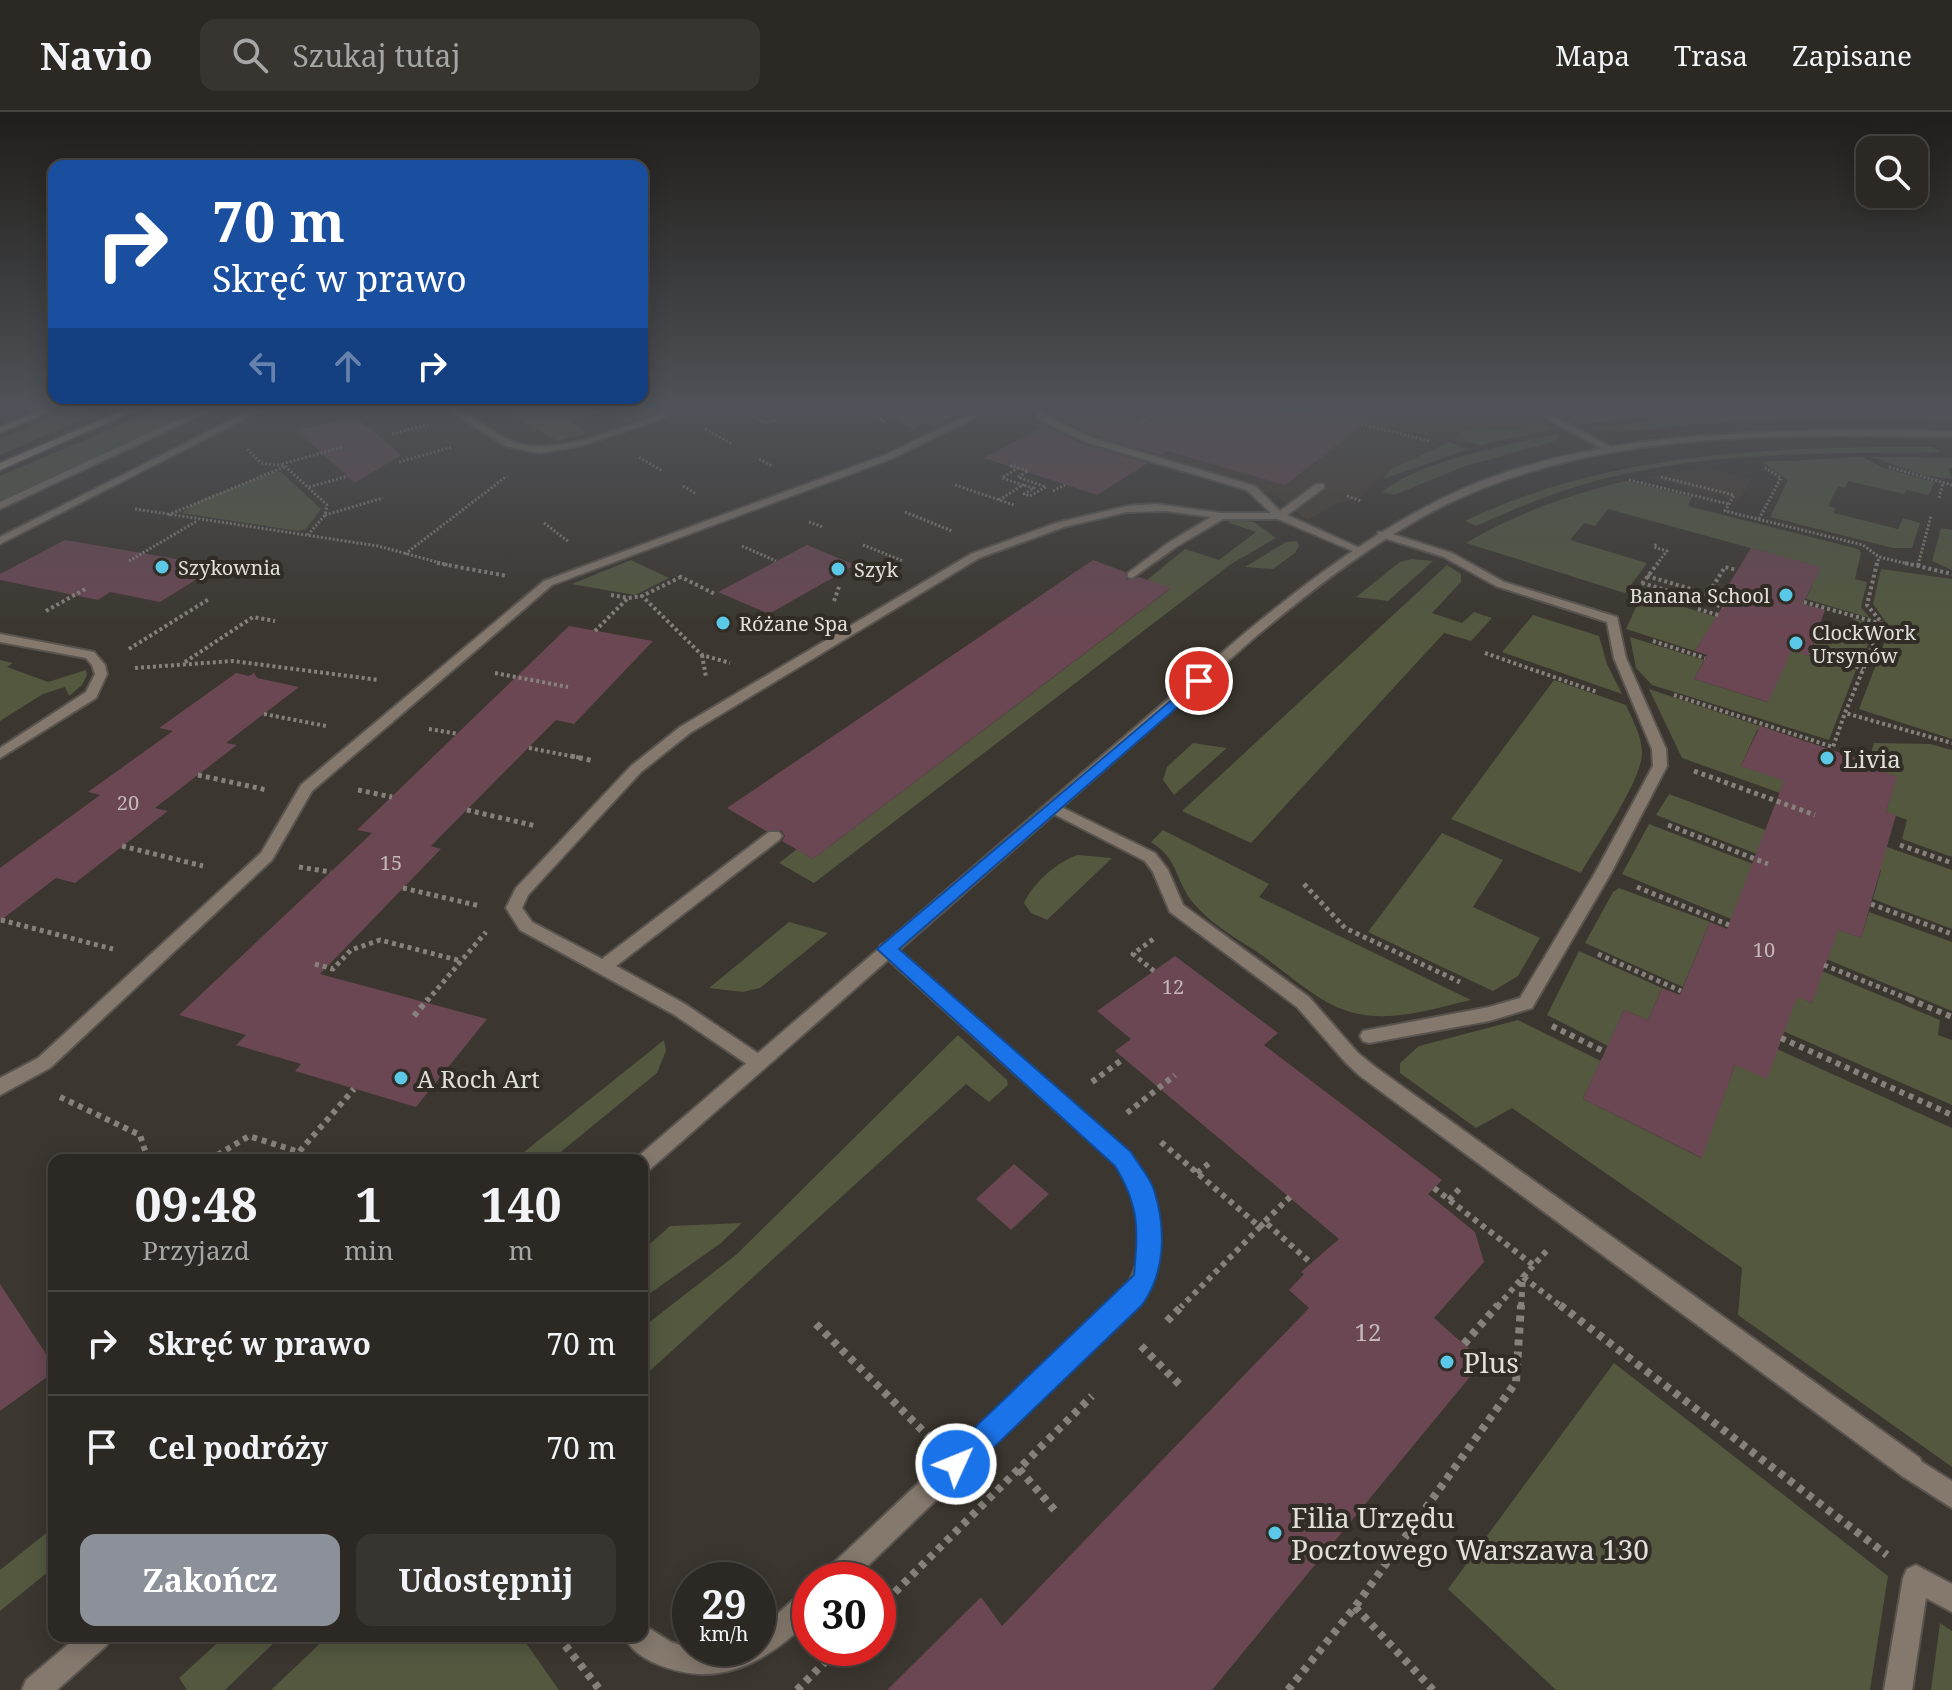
<!DOCTYPE html>
<html lang="pl">
<meta charset="utf-8">
<style>
:root{--surface:#2c2823;--page:#383430;--text:#f1f3f6;--muted:#a6a6a6;--line:#484441;--accent:#8c9099}
body{margin:0;font-family:"Noto Serif",serif;background:var(--page);color:var(--text);height:100vh;display:flex;flex-direction:column;font-size:30px;white-space:nowrap}
*{box-sizing:border-box;margin:0}
p{font-size:26px;color:var(--muted)}
.icon{flex:none;width:44px;height:44px;fill:none;stroke:currentColor;stroke-width:2;stroke-linecap:round;stroke-linejoin:round}
.map{position:relative;flex:1;overflow:hidden}
.panel{position:absolute;left:48px;top:1042px;width:600px;height:488px;display:flex;flex-direction:column;background:var(--surface);border-radius:16px;box-shadow:0 4px 20px #0003,0 0 0 2px var(--line)}
.panel>*{flex:none}
.top-card{position:absolute;left:48px;top:48px;width:600px;height:244px;border-radius:16px;box-shadow:0 4px 20px #0003,0 0 0 2px var(--line);background:#1a4fa0;color:#fff;overflow:hidden}
.tools{position:absolute;left:1856px;top:24px;display:grid;gap:16px}
.tools a{display:grid;place-items:center;width:72px;height:72px;border-radius:16px;background:var(--surface);box-shadow:0 4px 20px #0003,0 0 0 2px var(--line);font-size:40px}
.speed{position:absolute;left:672px;top:1450px;display:flex;gap:16px;font-size:40px;font-weight:700;text-align:center}
.speed>*{display:grid;place-content:center;width:104px;height:104px;border-radius:50%;background:var(--surface);box-shadow:0 4px 20px #0003,0 0 0 2px var(--line);line-height:1}
.speed small{font-size:20px;font-weight:400}
.speed .limit{border:12px solid #d22;background:#fff;color:#111}
.pin{position:absolute;display:grid;place-items:center;width:68px;height:68px;color:#fff;margin:-34px;border:4px solid #fff;border-radius:50%;box-shadow:0 2px 8px #0007}
.me{position:absolute;width:88px;margin:-44px;rotate:46deg;stroke-linejoin:round;filter:drop-shadow(0 0 6px #0008)}
.turn{display:flex;align-items:center;gap:28px;height:168px;padding:0 32px;font-size:36px}
.turn .icon{width:104px;height:104px;stroke-width:2.5}
.turn b{display:block;font-size:56px;line-height:68px}
.lanes{display:flex;align-items:center;height:76px;padding:0 32px;background:#0003;justify-content:center;gap:40px;direction:ltr}
.lanes .off{opacity:.35}
.eta{display:flex;justify-content:space-evenly;align-items:center;height:136px;text-align:center}
.eta b{font-size:48px;font-weight:700;line-height:56px}
.cta{display:flex;gap:16px;margin-top:auto;padding:16px 32px}
.cta a{flex:1;height:92px;border-radius:16px;background:var(--accent);color:#fff;font-size:32px;font-weight:700;line-height:92px;text-align:center}
.cta a+a{background:var(--page);color:var(--text)}
ul{padding:0;list-style:none}
li{display:flex;align-items:center;gap:24px;height:104px;padding:0 32px;border-top:2px solid var(--line)}
li div{flex:1}
li b{display:block;font-size:30px}
li em{font-style:normal}
header{display:flex;align-items:center;gap:48px;box-sizing:border-box;height:112px;padding:0 40px;background:var(--surface);border-bottom:2px solid var(--line)}
header strong{font-size:38px}
nav{display:flex;gap:44px;margin-inline-start:auto;font-size:28px}
.search{width:560px;height:72px;background:var(--page);display:flex;align-items:center;gap:20px;box-sizing:border-box;padding:0 28px;border-radius:16px;color:var(--muted);font-size:30px}
.map>svg:first-child{display:block}
.built{fill:#473d31}
.green{fill:#53583f}
.building{fill:#6a4753}
.lines{fill:none;stroke-linecap:round;stroke-linejoin:round}
.service-casing{stroke:#59544e;stroke-width:4}
.pedestrian-casing{stroke:#59544e;stroke-width:4}
.minor-casing{stroke:#59544e;stroke-width:4}
.tertiary-casing{stroke:#59544e;stroke-width:4}
.secondary-casing{stroke:#59544e;stroke-width:4}
.path-far4{stroke:#86817c;stroke-width:3;stroke-dasharray:2 2;stroke-linecap:butt}
.path-far3{stroke:#86817c;stroke-width:4;stroke-dasharray:3 3;stroke-linecap:butt}
.path-far2{stroke:#86817c;stroke-width:5;stroke-dasharray:4 4;stroke-linecap:butt}
.path-far1{stroke:#86817c;stroke-width:6;stroke-dasharray:5 5;stroke-linecap:butt}
.path{stroke:#86817c;stroke-width:8;stroke-dasharray:6 6;stroke-linecap:butt}
.service{fill:#85796d;fill-rule:evenodd}
.pedestrian{fill:#85796d;fill-rule:evenodd}
.minor{fill:#85796d;fill-rule:evenodd}
.tertiary{fill:#85796d;fill-rule:evenodd}
.secondary{fill:#b19d8b;fill-rule:evenodd}
.route{fill:#1a73e8;stroke:#114b97;stroke-width:2}
.poi-dot{fill:#5ac8e6;stroke:#312c25;stroke-width:3}
.labels{text-anchor:middle;dominant-baseline:central;stroke-width:8;stroke-linejoin:round;paint-order:stroke}
.far-poi-label{font-size:20px;fill:#e2deda;stroke:#312c25;text-anchor:start}
.number-label{font-size:20px;fill:#c4b8b8}
.poi-label{font-size:24px;fill:#e2deda;stroke:#312c25;text-anchor:start}
.near-number-label{font-size:24px;fill:#c4b8b8}
.near-poi-label{font-size:28px;fill:#e2deda;stroke:#312c25;text-anchor:start}
</style>
<header>
<strong>Navio</strong>
<div class="search"><svg class="icon" aria-label="search" viewBox="0 0 24 24"><circle cx="10" cy="10" r="6"/><path d="M15 15l6 6"/></svg>Szukaj tutaj</div>
<nav><a>Mapa</a><a>Trasa</a><a>Zapisane</a></nav>
</header>
<div class="map">
<svg width="1952" height="1578" viewBox="0 0 1952 1578">
<rect width="100%" height="100%" fill="#3b362f"/>
<path class="built" d="M1037,298H1541L1569,305L1581,312L1554,317L1541,312L1503,318L1471,317L1392,356L1361,385L1335,392L1307,408L1277,384L1067,326L1029,305Z
M1704,356L1751,367L1739,389L1646,365Z"/>
<path class="green" d="M70,298H105L0,343V327Z
M155,298H196L0,388V364Z
M502,298H665L627,311L605,299L571,309L587,321L557,329Z
M873,298H964L938,311L931,309L913,317Z
M1636,298H1745L1652,304L1581,312L1569,305Z
M1811,301L1952,303V308C1877,307 1801,306 1726,309C1683,310 1634,325 1592,316L1692,305Z
M1541,312L1554,317L1481,333L1454,328C1467,311 1484,317 1502,318C1515,318 1529,314 1541,312Z
M1558,322L1557,327L1549,331L1465,354L1394,383L1382,380C1420,349 1509,332 1558,322Z
M1449,330L1469,337L1383,367L1391,357Z
M1932,335L1940,340C1830,341 1715,339 1607,366C1562,377 1519,395 1476,414L1465,409C1611,339 1772,335 1932,335Z
M1862,345L1884,356L1934,370L1929,383L1907,378L1904,382L1848,369L1845,376L1838,374L1828,394L1835,396L1834,401L1898,417L1903,406L1920,411L1912,436H1893L1770,405L1788,368L1762,350Z
M1871,345L1952,346V356L1948,357L1952,367L1923,363Z
M275,360H281L321,397L306,417L298,419L181,401L201,388Z
M1626,369L1692,385L1688,394L1858,437L1861,441L1855,467L1867,470L1861,495L1870,506L1806,487L1812,474L1800,471L1809,452L1608,397L1595,414L1584,411L1570,428L1647,451L1625,481L1466,431C1515,402 1570,382 1626,369Z
M1234,408L1254,410L1276,426L1231,452L814,771L779,751L797,737L813,747L1170,477L1147,468L1185,437L1219,448L1256,420L1227,410Z
M1941,416L1952,418V458L1932,449Z
M1297,429L1299,434L1295,441L1273,457L1245,455L1286,430Z
M1412,447L1433,449L1388,489L1356,485L1400,450Z
M631,448L669,466L635,483L572,472Z
M1447,453L1461,462V470L1432,501L1462,511L1474,500L1492,506L1471,529L1444,521L1251,731L1182,699Z
M1881,457L1952,467V627L1859,597L1890,516L1873,492Z
M1642,482L1723,507L1714,524L1706,522L1695,539L1626,517Z
M1533,503L1599,524L1607,552L1622,582L1502,540Z
M1852,506L1876,513L1860,552L1811,538L1824,511L1851,518L1857,510Z
M1630,525L1704,548L1694,567L1767,590L1791,538L1856,558L1829,628L1652,573L1636,556Z
M0,548L13,551L7,555L48,570L86,558L87,563L82,573L69,584L65,575L43,582L0,609Z
M1554,568L1626,593C1633,609 1641,622 1642,640C1643,667 1596,734 1581,761L1451,707Z
M1649,577L1778,620L1776,624L1757,618L1741,654L1784,668L1814,693L1682,646Z
M1193,631L1227,636L1174,683L1163,668L1167,655Z
M1874,631L1930,632L1952,638V745L1902,727L1907,708L1886,700L1896,665L1867,654Z
M1669,682L1779,723L1770,747L1656,703Z
M1649,712L1766,757L1731,807L1622,762Z
M1163,718L1269,772L1259,785L1471,888C1429,898 1382,914 1339,896C1315,886 1285,860 1263,844C1240,828 1214,815 1195,793C1174,769 1180,748 1151,730Z
M1442,721L1503,748L1473,795L1540,826L1518,864L1493,879L1368,820Z
M1876,731L1952,758V817L1873,787L1881,758L1870,754Z
M1078,743L1112,746L1047,808L1031,801L1024,791C1032,772 1059,748 1078,743Z
M1619,776L1710,810L1683,875L1585,831L1613,780Z
M1869,800L1952,830V899L1826,847L1836,817L1861,826Z
M789,810L828,821L760,876L743,880L709,876Z
M1579,839L1662,876L1648,908L1624,898L1608,934L1547,903Z
M1822,859L1940,908L1938,923L1952,928V993L1783,919L1795,884L1812,891Z
M1518,908L1601,949L1583,987L1701,1046L1735,953L1777,937L1952,1016V1355L1738,1203L1742,1156L1512,996L1476,1016L1400,961V951L1419,934Z
M958,923L1007,968L1008,973L989,990L966,972L642,1266V1216L737,1142Z
M664,928L666,939L657,961L551,1048H514Z
M742,1111L721,1131L642,1187V1139L670,1114Z
M1614,1251L1888,1464L1870,1578H1556L1448,1477Z
M54,1415V1455L0,1499V1458Z
M1940,1511L1952,1519V1578H1931Z
M225,1524H281L225,1578H187L179,1566Z
M328,1524H521L559,1578H271Z"/>
<path class="building" d="M1069,298H1137L1158,304L1167,298H1300L1362,314L1285,373L1167,339L1161,343L1093,323L1056,305Z
M355,304L401,343L355,371L297,319Z
M1044,313L1085,333L1148,351L1097,383L984,346Z
M65,428L218,454L160,490L110,480L98,488L0,468V462Z
M807,433L855,453L769,502L718,480Z
M1751,436L1821,455L1803,492L1825,498L1809,544L1792,538L1768,590L1694,567L1707,543L1695,539L1734,476L1728,474Z
M1093,448L1125,460L1127,468L1139,465L1171,476L813,747L782,729L785,724L781,718L766,719L727,696Z
M569,514L653,529L574,612L556,608L431,734L441,737L320,862L487,907L416,995L295,959L301,952L236,933L246,923L179,903L372,721L357,718Z
M236,561L249,564L254,561L257,566L299,575L226,631L237,633L155,696L168,699L75,771L56,766L0,809V756L100,683L88,680L173,619L159,616Z
M1760,614L1868,650L1867,654L1897,665L1886,700L1896,703L1861,826L1838,818L1812,891L1797,885L1767,967L1735,953L1702,1046L1583,987L1624,898L1648,908L1662,876L1680,883L1710,810L1727,817L1784,669L1741,654Z
M1175,844L1278,921L1264,933L1442,1068L1428,1082L1475,1120L1484,1150L1434,1206L1483,1249L1212,1578H887L981,1485L1002,1514L1309,1196L1289,1178L1304,1162L1301,1160L1339,1127L1115,939L1131,927L1097,899Z
M1014,1052L1049,1082L1011,1118L976,1087Z
M0,1172L54,1254V1260L0,1299Z"/>
<g class="lines">
<g class="service-casing">
<path id="service" d="M199,298H211L0,397V390Z
M251,298H262L0,432V425Z
M448,298C473,298 490,322 513,330C559,346 630,312 674,298H688L580,334L539,341L506,334Z
M1033,298H1042L1045,303L1092,326L1255,374L1280,399L1316,372H1324V376L1287,403L1364,438L1355,440L1278,407H1223L1176,435L1132,466L1128,465V461L1168,431L1211,405L1166,399L1127,400L1064,415L979,446L690,621L641,660L528,783L522,796L532,810L602,847L769,720H779L782,724L779,728L616,854L685,892L765,946L768,951L765,956L759,958L753,956L673,902L520,818L506,796L516,776L631,654L680,615L971,442L1056,411L1127,394L1156,392L1221,401H1271L1247,378L1086,330L1039,307Z
M1531,298H1542L1617,338L1609,340Z
M1378,420H1386L1452,441L1504,470L1617,505L1626,546L1666,637L1667,654L1611,761L1532,896L1489,909L1369,931L1363,929L1360,924L1363,919L1489,895L1520,886L1595,761L1653,654L1652,637L1614,546L1607,510L1496,474L1444,445L1378,424Z
M0,522L94,540L105,553L107,562L96,586L0,646V636L86,580L95,562L92,553L86,546L0,530Z"/>
</g>
<g class="pedestrian-casing">
<path id="pedestrian" d="M979,298H991L891,347L552,473L312,679L272,748L50,956L0,983V966L38,946L261,741L301,673L544,469L885,343Z
M1911,1343L1952,1369V1396L1902,1364L1899,1355L1902,1346Z
M1916,1453L1952,1472V1500L1926,1486L1912,1578H1884L1903,1466L1907,1457Z"/>
</g>
<g class="minor-casing">
<path id="minor" d="M1053,691L1155,741L1168,758L1183,793L1309,885L1358,941L1374,954L1920,1346L1923,1355L1920,1364L1911,1367L1902,1364L1360,964L1346,951L1297,895L1170,800L1153,760L1145,749L1048,699L1046,696L1048,693Z
M887,831L893,833L1130,1041C1163,1091 1172,1138 1141,1191L853,1468H821L825,1459L1125,1177C1150,1137 1140,1091 1116,1053L881,841L879,837L881,833Z
M810,1477V1508C766,1550 719,1578 657,1552C643,1546 630,1538 625,1524H642V1512L671,1530L690,1536H758V1519L801,1481Z"/>
</g>
<g class="tertiary-casing">
<path id="tertiary" d="M1839,318L1952,319V325C1786,322 1603,317 1449,391C1378,426 1315,475 1254,526L649,1058L642,1061V1048H634L1246,520C1307,470 1369,423 1441,387C1562,327 1706,321 1839,318Z
M78,1524H111L107,1533L57,1578H22L26,1568Z"/>
</g>
<g class="secondary-casing">
<path id="secondary" d="M41,298H53L0,321V315Z
M124,298H136L0,358V351Z"/>
</g>
<path class="path-far4" d="M742,298L766,311L781,306
M828,298L842,305L863,299L886,310
M1307,298L1429,329
M1142,310L1161,298
M705,317L732,332
M392,322L429,312
M247,337L261,351L285,354L327,393L325,403L308,423
M639,345L662,359
M759,347L772,354
M399,350L452,335
M282,352L343,335
M1889,355L1952,373
M1018,356L1028,359L1018,365L1046,375L1030,384L1024,382L1034,376L1023,373
M1661,365L1734,383L1725,399L1863,433L1879,445L1913,453
M1629,368L1729,392
M955,373L1014,393
M683,374L696,382
M309,375L348,364
M1053,379L1065,373
M1347,384L1361,389
M1939,386L1943,371
M999,388L1023,373L1002,366L1018,356L1011,354L1015,352
M135,397L378,434L448,453
M905,400L952,419
M168,403L284,355
M325,403L383,386
M1759,407L1781,366L1764,355
M809,410L823,415
M544,411L569,430
M1656,432L1654,435L1667,439L1656,453
M863,433L903,449
M742,434L776,449
M405,442L507,364
M129,449L197,409
M1877,453L1879,445
M1918,453L1931,404"/>
<path class="path-far3" d="M437,451L507,464
M1877,451L1867,493L1882,511
M1905,451L1952,462
M1918,454L1919,451
M679,464L715,482
M1647,464L1708,482L1725,455L1737,458
M681,465L642,484L702,543L730,551
M1642,471L1723,495
M1636,478L1661,486
M611,483L628,486L642,484
M1631,486L1658,451
M834,489L840,472
M1804,490L1882,512L1845,601L1952,631
M1698,497L1718,503
M46,499L87,476
M774,507L791,515
M595,519L628,486
M1653,529L1705,546
M129,537L209,487
M1810,540L1863,557
M1485,541L1597,580
M702,543L706,565
M185,550L253,505L275,509
M135,556L233,549L379,568
M495,561L568,575
M1674,583L1833,635L1845,601
M264,602L326,614
M429,617L458,622
M529,636L581,646"/>
<path class="path-far2" d="M571,644L594,649
M1694,659L1815,703
M198,663L267,678
M358,678L392,685
M467,698L536,714
M1668,713L1768,752
M1900,733L1952,751
M122,734L203,754
M299,755L331,760
M1304,772L1345,816L1460,870
M1637,775L1729,813
M403,776L480,794
M1871,792L1952,822
M1,808L113,837
M1598,842L1681,879
M315,852L333,857L351,838L380,828L461,849
M1824,853L1914,889
M1154,859L1133,842L1156,825
M427,889L486,820"/>
<path class="path-far1" d="M1909,887L1952,905
M414,904L428,887
M1552,914L1605,940
M1781,926L1952,1003
M1092,970L1123,947
M60,985L140,1023L148,1048
M1127,1001L1175,963
M1161,1030L1260,1115L1181,1195
M209,1048L249,1024L299,1040L354,977
M1197,1061L1212,1049
M1434,1076L1533,1153
M1449,1088L1462,1074
M1265,1109L1290,1085
M1260,1115L1265,1110L1311,1151
M1497,1195L1523,1165L1562,1195
M1521,1195L1523,1165L1549,1136"/>
<path class="path" d="M1560,1193L1887,1443
M1167,1209L1183,1193
M816,1212L927,1323
M1464,1232L1498,1193
M1141,1234L1182,1275
M1019,1357L1058,1402
M1355,1495L1433,1578
M878,1497L1092,1284
M558,1524L600,1578
M861,1536L866,1543
M797,1578L839,1536
M1288,1578L1355,1495L1516,1270L1521,1193"/>
<use href="#service" class="service"/>
<use href="#pedestrian" class="pedestrian"/>
<use href="#minor" class="minor"/>
<use href="#tertiary" class="tertiary"/>
<use href="#secondary" class="secondary"/>
</g>
<linearGradient id="sky" x2="0" y2="1"><stop stop-color="#201e1a"/><stop offset="0.57" stop-color="#4f5258"/><stop offset="1" stop-color="#4f5258" stop-opacity="0"/></linearGradient>
<rect width="1952" height="519" fill="url(#sky)"/>
<path class="route" d="M1199,565L1206,569L1204,572L899,837L1131,1040C1138,1052 1150,1065 1154,1078C1166,1116 1166,1160 1142,1193L966,1362L956,1366L946,1362L942,1352L946,1343L1134,1163C1138,1117 1140,1095 1115,1054L877,837Z"/>
<g class="poi-dot">
<circle cx="162" cy="455" r="8"/>
<circle cx="838" cy="457" r="8"/>
<circle cx="1786" cy="483" r="8"/>
<circle cx="723" cy="511" r="8"/>
<circle cx="1796" cy="531" r="8"/>
<circle cx="1827" cy="646" r="8"/>
<circle cx="401" cy="966" r="8"/>
<circle cx="1447" cy="1250" r="8"/>
<circle cx="1275" cy="1421" r="8"/>
</g>
<g class="labels">
<g class="far-poi-label">
<text x="178" y="455">Szykownia</text>
<text x="854" y="457">Szyk</text>
<text x="1770" y="483" text-anchor="end">Banana School</text>
<text x="739" y="511">Różane Spa</text>
<text x="1812" y="520">ClockWork<tspan x="1812" dy="23">Ursynów</tspan></text>
</g>
<g class="number-label">
<text x="128" y="690">20</text>
<text x="391" y="750">15</text>
<text x="1764" y="837">10</text>
<text x="1173" y="874">12</text>
</g>
<g class="poi-label">
<text x="1843" y="646">Livia</text>
<text x="417" y="966">A Roch Art</text>
</g>
<g class="near-number-label">
<text x="1368" y="1219">12</text>
</g>
<g class="near-poi-label">
<text x="1463" y="1250">Plus</text>
<text x="1291" y="1405">Filia Urzędu<tspan x="1291" dy="32">Pocztowego Warszawa 130</tspan></text>
</g>
</g>
</svg>
<div class="tools">
<a><svg class="icon" aria-label="search" viewBox="0 0 24 24"><circle cx="10" cy="10" r="6"/><path d="M15 15l6 6"/></svg></a>
</div>
<div class="speed"><div>29<small>km/h</small></div><div class="limit">30</div></div>
<div class="pin" style="left:1199px;top:569px;background:#d93025"><svg class="icon" aria-label="arrive" viewBox="0 0 24 24"><path d="M6 21V4h12l-3 4 3 4H6"/></svg></div>
<svg class="me" style="left:956px;top:1352px" viewBox="-20 -20 40 40"><circle r="17" fill="#1a73e8" stroke="#fff" stroke-width="3"/><path d="M0-11L8 9 0 5-8 9z" fill="#fff"/></svg>
<div class="top-card">
<div class="turn"><svg class="icon" aria-label="right" viewBox="0 0 24 24"><path d="M7 20v-9h11M14 6l5 5-5 5"/></svg><div><b>70 m</b>Skręć w prawo</div></div>
<div class="lanes"><svg class="icon off" aria-label="left" viewBox="0 0 24 24"><path d="M17 20v-9H6M10 6l-5 5 5 5"/></svg><svg class="icon off" aria-label="ahead" viewBox="0 0 24 24"><path d="M12 20V5M6 11l6-6 6 6"/></svg><svg class="icon" aria-label="right" viewBox="0 0 24 24"><path d="M7 20v-9h11M14 6l5 5-5 5"/></svg></div>
</div>
<section class="panel">
<div class="eta">
<div><b>09:48</b><p>Przyjazd</p></div>
<div><b>1</b><p>min</p></div>
<div><b>140</b><p>m</p></div>
</div>
<ul>
<li><svg class="icon" aria-label="right" viewBox="0 0 24 24"><path d="M7 20v-9h11M14 6l5 5-5 5"/></svg><div><b>Skręć w prawo</b></div><em>70 m</em></li>
<li><svg class="icon" aria-label="arrive" viewBox="0 0 24 24"><path d="M6 21V4h12l-3 4 3 4H6"/></svg><div><b>Cel podróży</b></div><em>70 m</em></li>
</ul>
<div class="cta"><a>Zakończ</a><a>Udostępnij</a></div>
</section>
</div>
